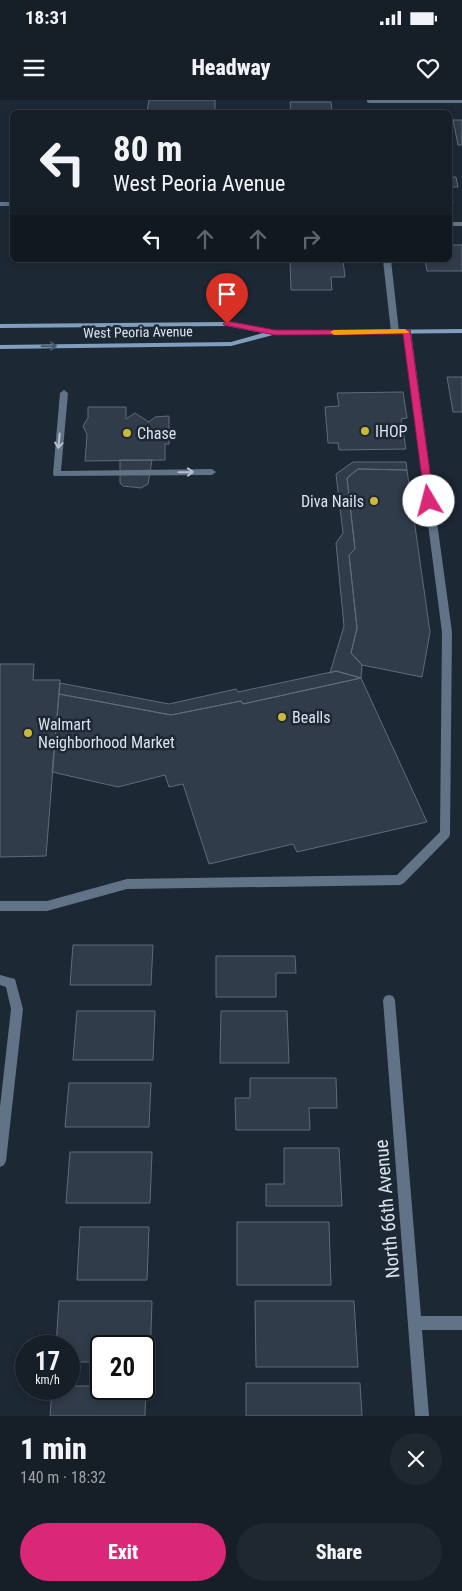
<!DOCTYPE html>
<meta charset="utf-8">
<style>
:root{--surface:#161e28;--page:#1f2730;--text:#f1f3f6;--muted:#9ea2a8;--line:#353c45;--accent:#db2777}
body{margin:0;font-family:"Roboto Condensed",sans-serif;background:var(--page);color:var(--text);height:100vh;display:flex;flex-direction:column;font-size:19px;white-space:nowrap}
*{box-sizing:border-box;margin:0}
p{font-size:16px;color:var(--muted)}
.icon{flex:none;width:28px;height:28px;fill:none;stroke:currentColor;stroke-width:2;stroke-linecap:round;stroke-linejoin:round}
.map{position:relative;height:1316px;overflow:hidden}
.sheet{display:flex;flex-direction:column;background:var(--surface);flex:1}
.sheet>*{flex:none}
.banner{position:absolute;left:10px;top:10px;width:442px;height:152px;border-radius:8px;box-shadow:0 2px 8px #0003,0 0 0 1px var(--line);background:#161e28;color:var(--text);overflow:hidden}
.speed{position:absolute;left:15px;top:1235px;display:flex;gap:10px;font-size:25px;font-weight:700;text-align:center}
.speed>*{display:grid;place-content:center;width:65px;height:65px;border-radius:50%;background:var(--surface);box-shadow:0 2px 8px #0003,0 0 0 1px var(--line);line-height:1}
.speed small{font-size:12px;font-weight:400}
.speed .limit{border:2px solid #111;border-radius:8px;background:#fff;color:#111}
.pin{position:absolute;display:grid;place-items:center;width:42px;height:42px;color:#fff;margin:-51px -21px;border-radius:50% 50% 50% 0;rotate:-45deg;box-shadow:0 0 5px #0007}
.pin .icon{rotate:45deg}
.me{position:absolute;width:55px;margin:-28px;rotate:352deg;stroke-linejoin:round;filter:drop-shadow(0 0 4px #0008)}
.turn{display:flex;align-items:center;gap:18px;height:105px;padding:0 20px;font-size:22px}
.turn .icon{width:65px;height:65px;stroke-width:2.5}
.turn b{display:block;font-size:35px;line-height:42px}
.lanes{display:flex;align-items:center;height:48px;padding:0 20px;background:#0003;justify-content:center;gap:25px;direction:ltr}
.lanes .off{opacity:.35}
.round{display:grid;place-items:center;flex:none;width:52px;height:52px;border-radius:26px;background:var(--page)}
.head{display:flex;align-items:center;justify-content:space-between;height:85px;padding:0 20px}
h1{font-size:30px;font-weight:800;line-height:38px}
.primary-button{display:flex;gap:10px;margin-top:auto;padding:10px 20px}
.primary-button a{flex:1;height:58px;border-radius:30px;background:var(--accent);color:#fff;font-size:20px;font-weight:800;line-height:58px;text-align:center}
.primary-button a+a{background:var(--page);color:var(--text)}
.status{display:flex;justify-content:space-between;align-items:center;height:35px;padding:0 25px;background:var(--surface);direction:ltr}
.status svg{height:14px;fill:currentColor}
header{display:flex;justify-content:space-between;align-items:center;height:65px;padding:0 20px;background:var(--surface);font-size:22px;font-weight:800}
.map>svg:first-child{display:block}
.building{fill:#303c49;stroke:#5e6b79}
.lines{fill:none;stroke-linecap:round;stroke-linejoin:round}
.lane{fill:#617387;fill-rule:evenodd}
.street{fill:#617387;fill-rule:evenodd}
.secondary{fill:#829ebe;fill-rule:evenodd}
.oneway{stroke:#45576c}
.oneway2{stroke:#b6c1cc}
.route{fill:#db2777;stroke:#8e194d}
.slow{fill:#f59e0b}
.poi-dot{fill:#ccb939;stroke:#1d2835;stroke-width:2}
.labels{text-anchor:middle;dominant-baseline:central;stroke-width:5;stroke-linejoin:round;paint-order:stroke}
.far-street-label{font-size:14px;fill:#dae2ea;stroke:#1d2835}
.poi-label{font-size:16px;fill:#dae2ea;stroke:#1d2835;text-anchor:start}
.near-street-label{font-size:19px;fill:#dae2ea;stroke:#1d2835}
</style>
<div class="status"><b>18:31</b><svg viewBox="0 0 49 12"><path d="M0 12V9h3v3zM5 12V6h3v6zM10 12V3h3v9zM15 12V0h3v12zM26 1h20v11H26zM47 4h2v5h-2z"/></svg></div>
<header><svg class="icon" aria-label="menu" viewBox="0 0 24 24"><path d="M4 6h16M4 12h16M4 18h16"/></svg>Headway<svg class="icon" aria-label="heart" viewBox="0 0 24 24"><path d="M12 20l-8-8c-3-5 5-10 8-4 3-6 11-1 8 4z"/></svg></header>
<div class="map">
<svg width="462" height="1316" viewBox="0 0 462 1316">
<rect width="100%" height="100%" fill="#1d2835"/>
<path class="building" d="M149,0H215V12H147Z
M290,2H331L332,12H291Z
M453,20H462V45H458Z
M450,77H456L458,87H450L453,103H450Z
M450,145H462V171H427L425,160H450Z
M290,160H343L345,177H331L332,190H291Z
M447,277H462V312H453Z
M403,292L407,318L401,319L406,349L339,350L338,343H328L325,307L339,306L337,293Z
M88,307H126V319L135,313L149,322L155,317L169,316V344H165V360L85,361L87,335L83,326L88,318Z
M120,360H152L148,384L141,388L123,386L120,383Z
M353,362H406L407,370L358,369L347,378L355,449L349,455L357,528L351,553L362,565L361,578L336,571L330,573L344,526L336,443L343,433L336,374Z
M358,369L407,370L430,532L422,577L362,565L351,553L357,528L349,455L355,449L347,378Z
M0,564H34L33,580H60L46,756L0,757Z
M336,571L361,578L243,604L241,601L171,615L59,594L60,583L169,604L236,589L238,592Z
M361,578L427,722L297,752L293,744L209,764L183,684L169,687L165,675L118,687L52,672L59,594L171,615L241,601L243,604Z
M73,845H153L151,885H70Z
M216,856H295L296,873H276V897H216Z
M77,911H155L153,960H73Z
M221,911H287L289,963H220Z
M250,978H336L337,1008H309L310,1030H236L235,998H250Z
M69,983H151L149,1027H65Z
M284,1048H339L342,1106H266V1084H284Z
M70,1052H152L150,1103H66Z
M237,1122H329L331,1185H237Z
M80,1127H149L147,1180H77Z
M59,1201H152L150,1262H144V1246H101V1262H69V1246H56Z
M255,1201H354L358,1267H256Z
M246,1283H360L362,1316H246Z
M69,1286H101V1289H144V1286H146L145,1316H50L52,1289H69Z"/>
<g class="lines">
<path class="lane" d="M0,102H12V106H0Z
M404,230H407L411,232L452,532L450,734L449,737L404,783L400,785L127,789L47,811H0V801H47L127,779L397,775L440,732L442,532L403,232Z
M64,290L68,293L61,371L212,369L216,372L212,375L54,376L53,374L60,293Z"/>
<path class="street" d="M367,0H462V3H369L367,2Z
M450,122H462V126H450Z
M383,160H391L399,232L395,234L391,232Z
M0,875L15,879L23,909L6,1061L4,1065L0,1067V1007L11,909L6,887L0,885Z
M389,895L393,896L395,900L421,1216H462V1230H422L429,1316H415L383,900L385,896Z"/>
<path class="secondary" d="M227,222L275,231L462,229V233L273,235L231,246L0,249V245L231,242L263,233L227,226L0,228V224Z"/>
</g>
<defs><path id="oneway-shaft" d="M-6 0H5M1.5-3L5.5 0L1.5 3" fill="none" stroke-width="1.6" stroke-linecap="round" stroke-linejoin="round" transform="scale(1.25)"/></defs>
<use class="oneway" href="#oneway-shaft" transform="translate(49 246) rotate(-1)"/>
<g class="oneway2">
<use href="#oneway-shaft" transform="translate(59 341) rotate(95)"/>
<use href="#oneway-shaft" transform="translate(186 372) rotate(-1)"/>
</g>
<path class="route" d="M227,221L275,230H410L434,401L433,403H426L425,401L403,234L275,235L224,225L223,224Z"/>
<path class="slow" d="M405,229L409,232L408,233L334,235L330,232L334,230Z"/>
<g class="poi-dot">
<circle cx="365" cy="331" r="5"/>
<circle cx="127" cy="333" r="5"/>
<circle cx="374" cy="401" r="5"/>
<circle cx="282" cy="617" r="5"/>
<circle cx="28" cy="633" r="5"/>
</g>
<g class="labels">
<g class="far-street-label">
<text transform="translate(138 232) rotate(-1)">West Peoria Avenue</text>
</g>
<g class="poi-label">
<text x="375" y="331">IHOP</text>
<text x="137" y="333">Chase</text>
<text x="364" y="401" text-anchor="end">Diva Nails</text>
<text x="292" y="617">Bealls</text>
<text x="38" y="624">Walmart<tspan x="38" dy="18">Neighborhood Market</tspan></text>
</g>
<g class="near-street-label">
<text transform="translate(387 1109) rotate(-95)">North 66th Avenue</text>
</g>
</g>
</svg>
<div class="speed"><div>17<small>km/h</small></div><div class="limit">20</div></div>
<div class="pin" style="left:227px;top:224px;background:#d93025"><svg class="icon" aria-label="arrive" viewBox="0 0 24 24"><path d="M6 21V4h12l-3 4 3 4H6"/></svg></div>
<svg class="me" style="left:429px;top:401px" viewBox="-20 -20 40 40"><circle r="19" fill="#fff"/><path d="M0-13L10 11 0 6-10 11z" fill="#db2777"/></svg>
<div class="banner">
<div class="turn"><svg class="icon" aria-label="left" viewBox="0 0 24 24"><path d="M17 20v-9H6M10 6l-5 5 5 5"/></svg><div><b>80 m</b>West Peoria Avenue</div></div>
<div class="lanes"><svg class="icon" aria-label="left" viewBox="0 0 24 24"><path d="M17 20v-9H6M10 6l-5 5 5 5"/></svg><svg class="icon off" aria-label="ahead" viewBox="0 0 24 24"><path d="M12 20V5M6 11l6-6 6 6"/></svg><svg class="icon off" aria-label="ahead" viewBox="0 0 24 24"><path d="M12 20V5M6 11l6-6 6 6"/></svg><svg class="icon off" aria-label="right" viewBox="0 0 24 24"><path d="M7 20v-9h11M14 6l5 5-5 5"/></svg></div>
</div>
</div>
<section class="sheet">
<div class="head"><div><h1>1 min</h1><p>140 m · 18:32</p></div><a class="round"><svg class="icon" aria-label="close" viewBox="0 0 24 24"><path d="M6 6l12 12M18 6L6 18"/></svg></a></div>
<div class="primary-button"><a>Exit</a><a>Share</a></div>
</section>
